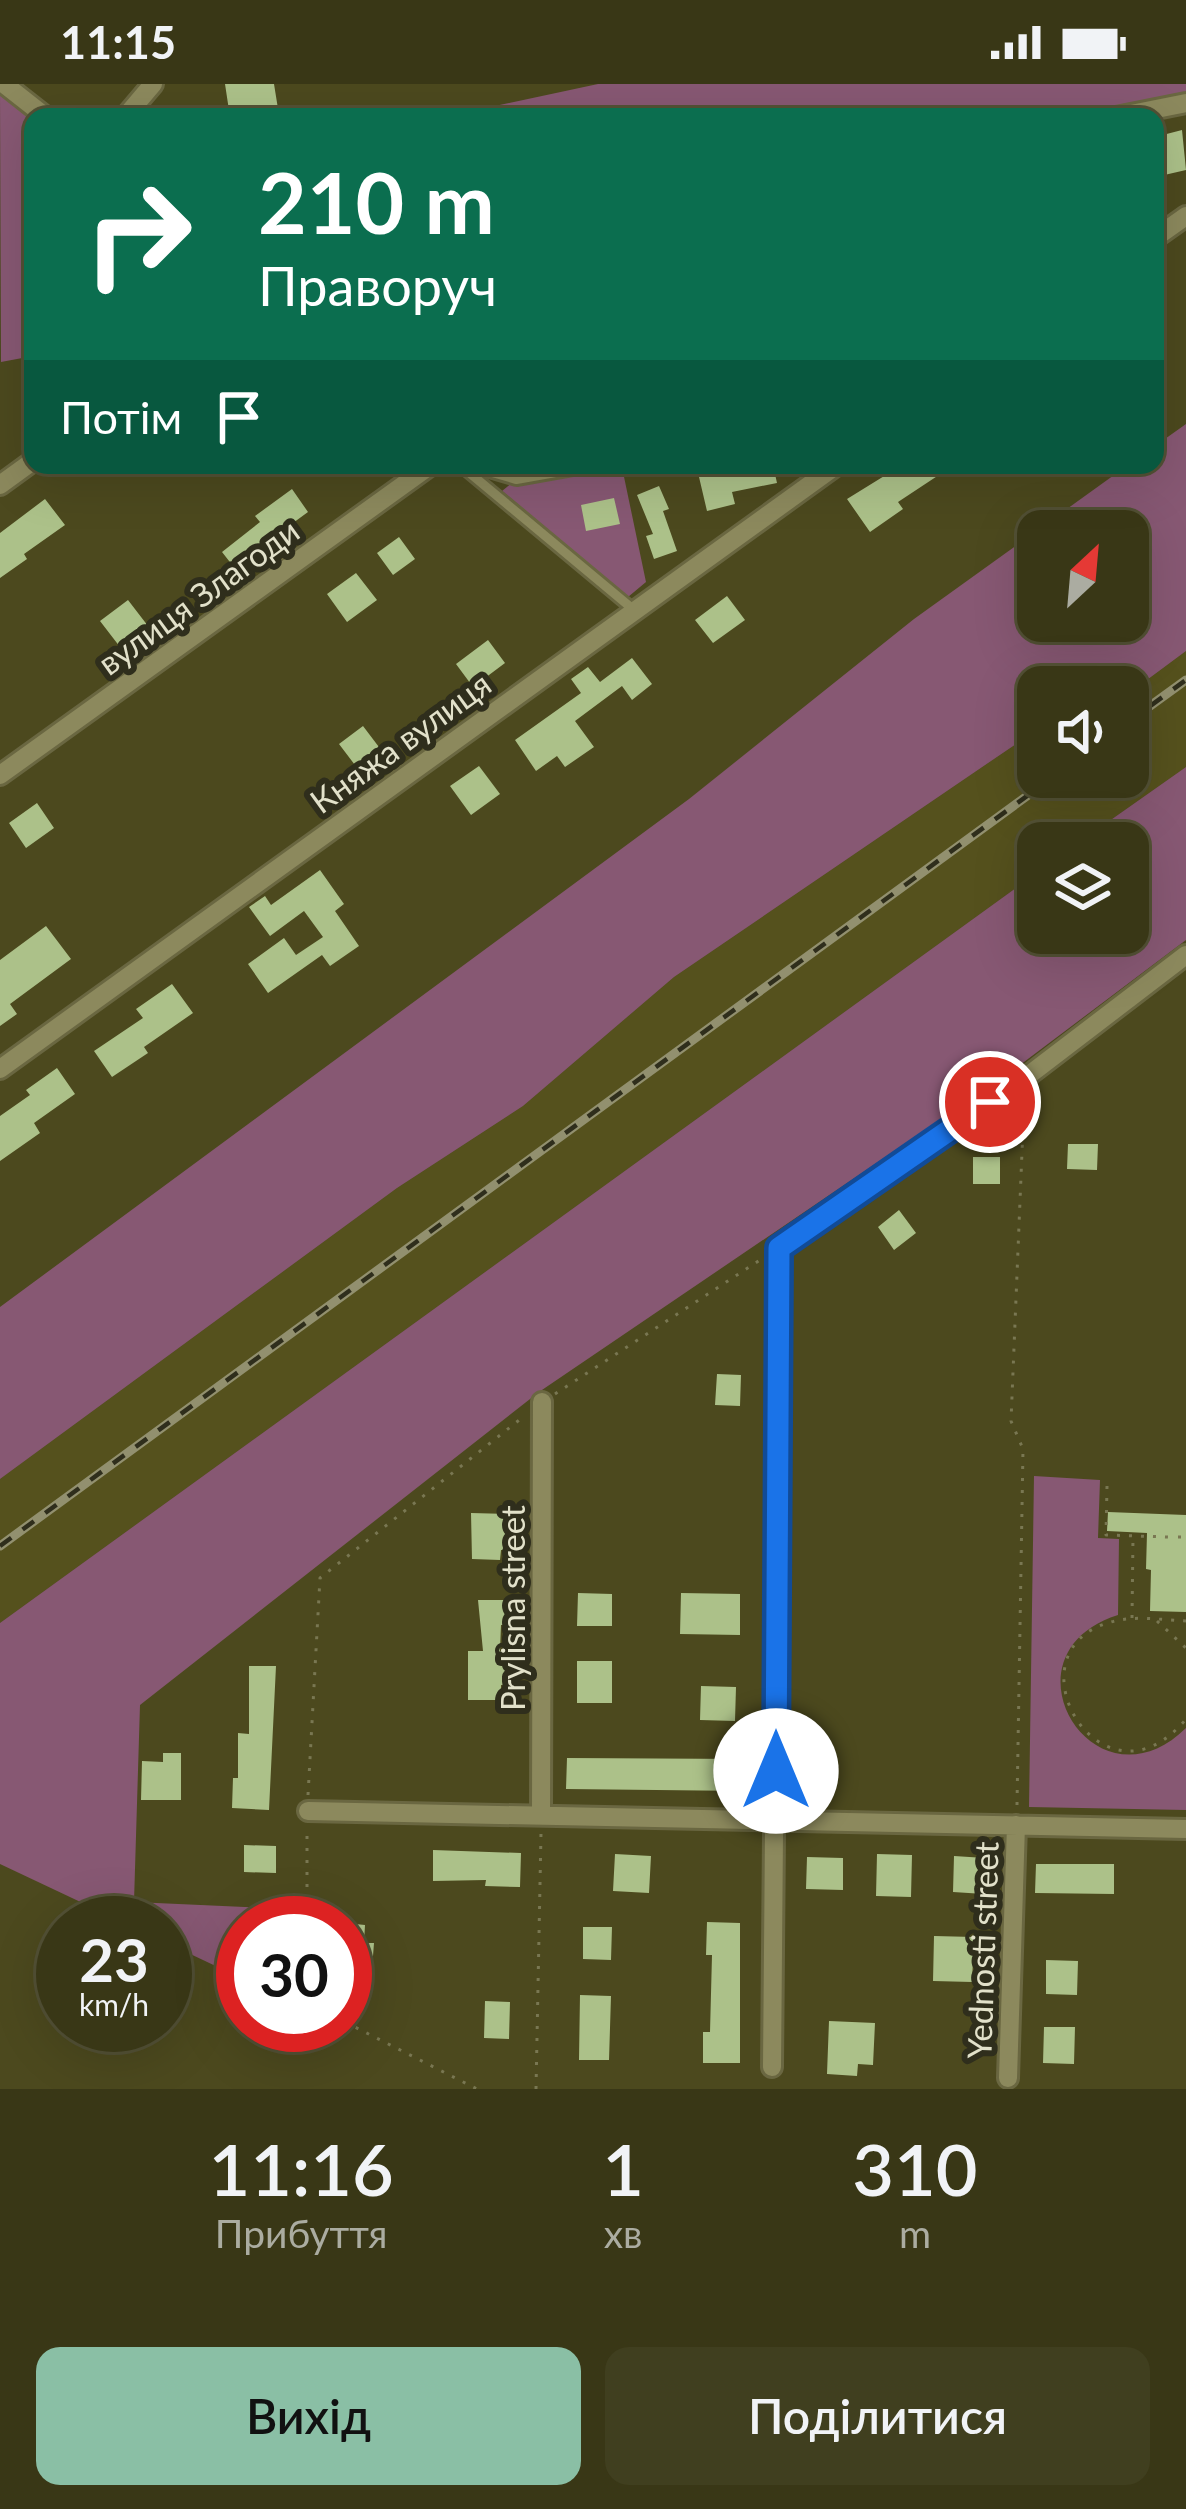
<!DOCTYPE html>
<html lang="uk">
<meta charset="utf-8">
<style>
:root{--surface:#393716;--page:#403f1f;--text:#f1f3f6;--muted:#abaca1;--line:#535135;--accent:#8abfa5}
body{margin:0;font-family:Lato,sans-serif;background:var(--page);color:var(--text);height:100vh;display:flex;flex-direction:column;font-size:45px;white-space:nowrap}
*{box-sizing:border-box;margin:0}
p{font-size:39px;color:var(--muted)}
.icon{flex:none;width:66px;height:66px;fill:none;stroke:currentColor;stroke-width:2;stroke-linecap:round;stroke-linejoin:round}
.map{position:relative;height:2005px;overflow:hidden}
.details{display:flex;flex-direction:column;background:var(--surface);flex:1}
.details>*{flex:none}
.banner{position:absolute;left:24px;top:24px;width:1140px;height:366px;border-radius:24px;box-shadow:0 12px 48px #0002,0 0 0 3px var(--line);background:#0b6e4f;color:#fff;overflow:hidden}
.needle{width:78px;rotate:26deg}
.buttons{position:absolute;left:1017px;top:426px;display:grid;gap:24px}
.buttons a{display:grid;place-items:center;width:132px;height:132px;border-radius:24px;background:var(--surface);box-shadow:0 12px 48px #0002,0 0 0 3px var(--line);font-size:60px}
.speed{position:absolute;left:36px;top:1812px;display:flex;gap:24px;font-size:60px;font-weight:700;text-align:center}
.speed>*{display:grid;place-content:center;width:156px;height:156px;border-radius:50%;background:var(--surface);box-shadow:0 12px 48px #0002,0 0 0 3px var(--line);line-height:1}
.speed small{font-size:30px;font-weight:400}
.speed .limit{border:18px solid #d22;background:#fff;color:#111}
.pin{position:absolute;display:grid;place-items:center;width:102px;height:102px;color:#fff;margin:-51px;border:6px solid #fff;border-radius:50%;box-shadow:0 3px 12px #0007}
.me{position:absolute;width:132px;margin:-66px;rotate:0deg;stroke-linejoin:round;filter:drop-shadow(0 0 9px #0008)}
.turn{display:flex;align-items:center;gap:42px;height:252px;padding:0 36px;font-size:54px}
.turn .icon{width:156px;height:156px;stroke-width:2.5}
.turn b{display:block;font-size:84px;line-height:102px}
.then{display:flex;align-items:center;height:114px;padding:0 36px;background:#0003;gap:24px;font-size:45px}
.eta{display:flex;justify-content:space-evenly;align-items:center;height:204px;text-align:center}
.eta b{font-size:72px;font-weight:600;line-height:84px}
.cta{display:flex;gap:24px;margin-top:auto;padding:24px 36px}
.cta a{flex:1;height:138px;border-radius:24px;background:var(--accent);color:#111;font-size:48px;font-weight:600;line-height:138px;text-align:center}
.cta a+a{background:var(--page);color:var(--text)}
.status{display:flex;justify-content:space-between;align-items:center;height:84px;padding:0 60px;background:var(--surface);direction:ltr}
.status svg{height:33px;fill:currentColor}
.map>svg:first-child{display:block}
.built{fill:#55511d}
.green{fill:#875873;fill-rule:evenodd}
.building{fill:#acc189}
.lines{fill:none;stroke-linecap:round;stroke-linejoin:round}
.lane-casing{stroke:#6a6741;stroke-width:15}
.street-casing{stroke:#6a6741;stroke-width:24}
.path{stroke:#797752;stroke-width:3;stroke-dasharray:3 9;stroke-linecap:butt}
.lane{stroke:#8c895d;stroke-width:9}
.street{stroke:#8c895d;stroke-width:18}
.rail-casing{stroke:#92906f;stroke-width:9}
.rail{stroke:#2f2e1c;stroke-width:4.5;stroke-dasharray:14;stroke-linecap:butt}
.route-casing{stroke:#114b97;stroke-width:30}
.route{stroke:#1a73e8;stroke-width:21}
.labels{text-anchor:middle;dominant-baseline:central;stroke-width:12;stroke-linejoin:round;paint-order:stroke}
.street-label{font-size:33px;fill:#e2e1ca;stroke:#2f2e1c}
</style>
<div class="status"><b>11:15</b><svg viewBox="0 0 49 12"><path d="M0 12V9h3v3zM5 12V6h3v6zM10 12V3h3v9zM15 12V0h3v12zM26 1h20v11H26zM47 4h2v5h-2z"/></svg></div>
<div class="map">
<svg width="1186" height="2005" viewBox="0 0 1186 2005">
<rect width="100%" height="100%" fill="#4c491e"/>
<path class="built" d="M1186,567V683L1078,759H1038V788L0,1539V1395L397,1104L523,1022L674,893L1038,645V693H1128V610Z"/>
<path class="green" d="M598,0H1186V10L1071,33H444Z
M0,10L33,36V272L1,278Z
M1186,340V567L1128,610V603H1038V645L674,893L523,1022L397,1104L0,1395V1223L689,715L914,535L1128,381H1155V362ZM1038,447H1128V537H1038Z
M623,388L646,498L628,513L502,407L513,398Z
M1186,683V856L1012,987L539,1308L140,1621L134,1818L289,1825V1839H243V1895L165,1858V1839H125L0,1780V1539L1038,788V849H1128V759H1078Z
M1034,1392L1100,1396L1098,1454L1119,1455L1118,1531C995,1570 1094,1734 1186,1644V1726L1029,1723Z"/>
<path class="building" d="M225,0H274L279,31L230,33Z
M1182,46L1186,86L1160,92L1155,53Z
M746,381H773L777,399L732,408L735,420L707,427L699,393Z
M902,381H954L898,418L903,425L870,448L847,415Z
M659,402L669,425L663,427L677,467L654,475L646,452L653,450L637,411Z
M292,405L308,428L256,466L262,473L240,491L222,468L260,438L255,432Z
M614,414L620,440L586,447L581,421Z
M45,415L65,441L24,470L27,475L0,494V449Z
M399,453L415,475L393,491L377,469Z
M356,489L377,516L347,538L327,510Z
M727,512L745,536L713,559L695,536Z
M128,516L148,542L120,563L100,537Z
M488,556L505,579L473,603L456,580Z
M632,574L652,600L632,616L622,602L575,637L594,663L565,683L557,672L536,687L515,656L581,609L571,595L588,583L600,598Z
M363,642L385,671L361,689L339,660Z
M479,682L500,710L471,731L450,702Z
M37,719L54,744L26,764L9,739Z
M320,786L344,820L335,827L359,862L330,882L322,871L268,909L248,880L284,854L296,871L323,853L304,827L270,852L249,823L265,812L271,821Z
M46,842L71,875L10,920L17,930L0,942V876Z
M172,900L193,929L144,963L148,969L112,993L94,967L143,934L136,925Z
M57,984L75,1010L34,1039L40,1049L0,1077V1032L30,1011L26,1006Z
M1068,1060H1098L1097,1086L1067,1085Z
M973,1073H1000V1100H973Z
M899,1126L916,1149L894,1166L878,1143Z
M717,1290L741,1291L740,1322L715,1321Z
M1108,1428L1186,1431V1528L1150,1527L1151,1486L1146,1485L1147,1449L1107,1447Z
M471,1429L509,1430L508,1466H501L500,1476L472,1475Z
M578,1509L612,1510V1542H577Z
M681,1509L740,1510V1551L680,1550Z
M478,1516H507V1541H501L500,1567H511V1602L501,1601V1616H468V1567H483Z
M577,1577H612V1619H577Z
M249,1582H276L269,1726L232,1724L233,1694H238V1649L249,1650Z
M701,1602L736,1603L735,1637L700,1636Z
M163,1669H181V1716H141L142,1677L163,1678Z
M567,1674L746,1675V1707L566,1705Z
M244,1761L276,1762V1789L244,1788Z
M433,1766L521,1769L520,1803L485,1802L486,1796L433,1797Z
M615,1770L651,1772L649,1809L613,1807Z
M877,1770L912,1771L911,1813L876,1812Z
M954,1772L985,1774L984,1810L953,1808Z
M807,1773L843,1774V1806L806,1805Z
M1036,1780H1114V1810L1035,1809Z
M707,1838L740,1839V1979H703V1948H710L712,1871H706Z
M345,1839L365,1841L364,1859H374L371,1898L345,1896Z
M583,1843H612L611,1876L583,1875Z
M934,1852L974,1853L972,1898L933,1897Z
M1046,1876L1078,1877L1077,1911L1046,1910Z
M580,1911L611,1912L609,1976H579Z
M485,1917L510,1918L509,1955L484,1954Z
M829,1937L875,1939L873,1981L858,1980L857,1992L827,1990Z
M1044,1943H1075L1074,1980L1043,1979Z"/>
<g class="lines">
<g class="lane-casing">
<path id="lane" d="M460,381L634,526"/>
</g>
<g class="street-casing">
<path id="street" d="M4,0L46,33
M125,33L153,0
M1116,33L1186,19
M1155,154L1186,132
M483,381L517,391L573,381
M0,401L33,377
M0,691L431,381
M0,985L837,381
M308,1727L1186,1745
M541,1730L542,1318
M772,1983L779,1164L1025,994L1186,871
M1008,1994L1016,1741"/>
</g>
<path class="path" d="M555,1310L763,1174
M1107,1402L1106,1451L1168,1453
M1178,1453H1186
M1132,1534L1133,1453
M1157,1537L1186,1564
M1186,1537C1162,1536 1134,1531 1111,1538C1004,1566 1101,1737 1186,1635
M308,1711L320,1494L523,1333
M1017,1721L1023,1365L1011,1337L1024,1019
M307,1839V1745
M345,1938L477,2005
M536,2005L541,1749"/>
<use href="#lane" class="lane"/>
<use href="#street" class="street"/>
<g class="rail-casing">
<path id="rail" d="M1128,638L1186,596
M0,1462L1053,693"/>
</g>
<use href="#rail" class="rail"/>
</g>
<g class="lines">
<g class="route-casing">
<path id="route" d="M776,1687L779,1164L990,1018"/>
</g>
<use href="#route" class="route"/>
</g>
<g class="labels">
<g class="street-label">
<text transform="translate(198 512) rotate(-36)">вулиця Злагоди</text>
<text transform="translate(400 658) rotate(-36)">Княжа вулиця</text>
<text transform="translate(512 1524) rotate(-90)">Prylisna street</text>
<text transform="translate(982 1866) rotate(-88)">Yednosti street</text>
</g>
</g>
</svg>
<div class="buttons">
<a><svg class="needle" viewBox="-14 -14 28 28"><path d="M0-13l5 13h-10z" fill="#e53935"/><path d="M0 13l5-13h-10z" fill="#abaca1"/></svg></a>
<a><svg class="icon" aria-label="sound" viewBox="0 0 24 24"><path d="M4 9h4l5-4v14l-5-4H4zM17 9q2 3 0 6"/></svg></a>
<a><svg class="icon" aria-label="layers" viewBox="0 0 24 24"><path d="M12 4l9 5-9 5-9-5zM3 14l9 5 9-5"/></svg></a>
</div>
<div class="speed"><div>23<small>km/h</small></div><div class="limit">30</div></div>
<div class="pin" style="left:990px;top:1018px;background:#d93025"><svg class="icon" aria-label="arrive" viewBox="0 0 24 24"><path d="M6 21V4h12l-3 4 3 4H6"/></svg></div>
<svg class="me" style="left:776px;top:1687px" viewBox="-20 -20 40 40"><circle r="19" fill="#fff"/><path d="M0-13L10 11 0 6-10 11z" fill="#1a73e8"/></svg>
<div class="banner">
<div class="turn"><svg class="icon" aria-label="right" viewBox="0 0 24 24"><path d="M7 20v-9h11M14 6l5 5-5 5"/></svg><div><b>210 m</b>Праворуч</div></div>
<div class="then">Потім<svg class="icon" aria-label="arrive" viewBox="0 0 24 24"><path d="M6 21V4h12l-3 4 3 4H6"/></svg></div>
</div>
</div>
<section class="details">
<div class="eta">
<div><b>11:16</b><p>Прибуття</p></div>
<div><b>1</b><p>хв</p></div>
<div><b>310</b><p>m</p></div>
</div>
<div class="cta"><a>Вихід</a><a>Поділитися</a></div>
</section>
